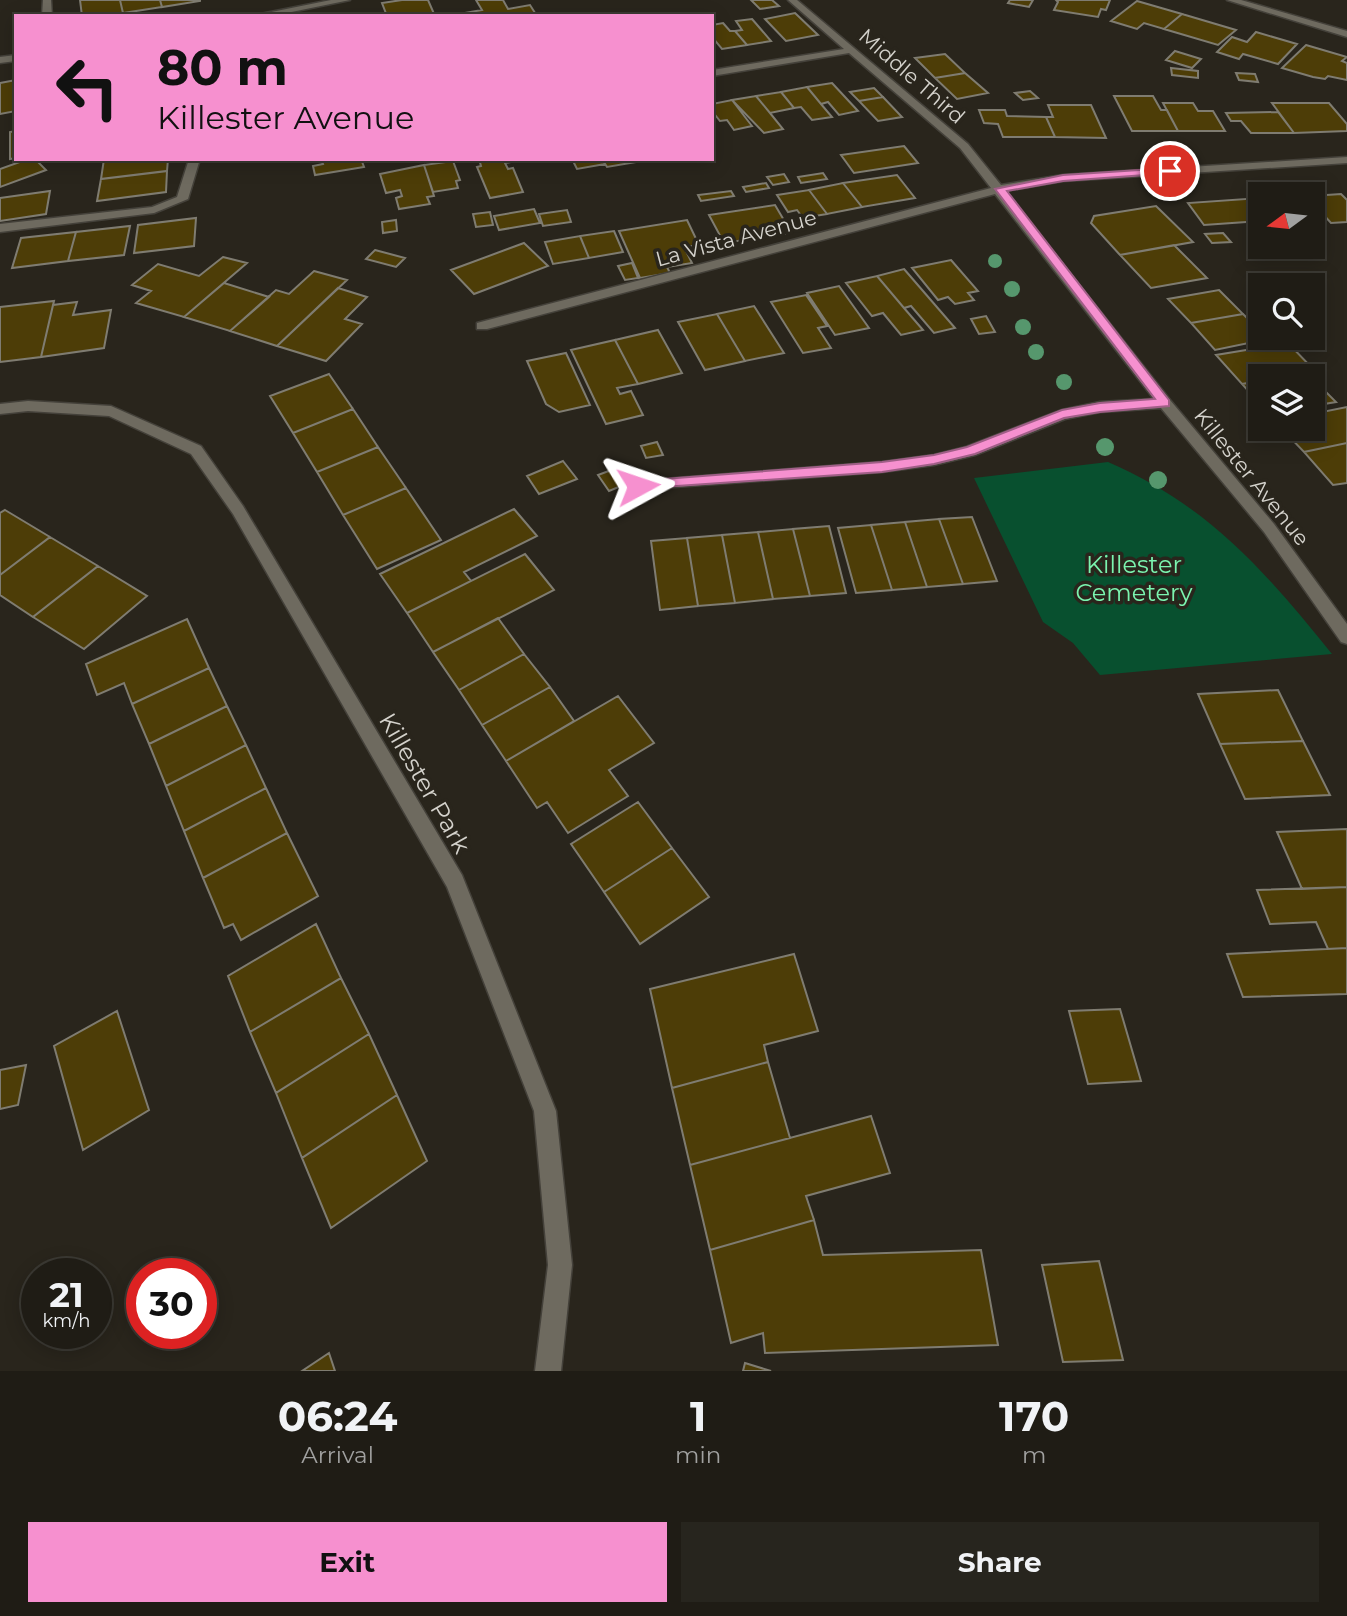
<!DOCTYPE html>
<style>
:root{--surface:#1f1c15;--page:#27251e;--text:#f1f3f6;--muted:#a1a1a0;--line:#3c3a34;--accent:#f690cf}
body{margin:0;font-family:Montserrat,sans-serif;background:var(--page);color:var(--text);height:100vh;display:flex;flex-direction:column;font-size:26px;white-space:nowrap}
*{box-sizing:border-box;margin:0}
p{font-size:23px;color:var(--muted)}
.icon{flex:none;width:38px;height:38px;fill:none;stroke:currentColor;stroke-width:2;stroke-linecap:round;stroke-linejoin:round}
.map{position:relative;height:1371px;overflow:hidden}
.panel{display:flex;flex-direction:column;background:var(--surface);flex:1}
.panel>*{flex:none}
.guide{position:absolute;left:14px;top:14px;width:700px;height:147px;border-radius:0px;box-shadow:0 4px 18px #0003,0 0 0 2px var(--line);background:#f690cf;color:#111;overflow:hidden}
.needle{width:46px;rotate:255deg}
.buttons{position:absolute;left:1248px;top:182px;display:grid;gap:14px}
.buttons a{display:grid;place-items:center;width:77px;height:77px;border-radius:0px;background:var(--surface);box-shadow:0 4px 18px #0003,0 0 0 2px var(--line);font-size:35px}
.speed{position:absolute;left:21px;top:1258px;display:flex;gap:14px;font-size:35px;font-weight:700;text-align:center}
.speed>*{display:grid;place-content:center;width:91px;height:91px;border-radius:50%;background:var(--surface);box-shadow:0 4px 18px #0003,0 0 0 2px var(--line);line-height:1}
.speed small{font-size:18px;font-weight:400}
.speed .limit{border:10px solid #d22;background:#fff;color:#111}
.pin{position:absolute;display:grid;place-items:center;width:60px;height:60px;color:#fff;margin:-30px;border:4px solid #fff;border-radius:50%;box-shadow:0 2px 7px #0007}
.me{position:absolute;width:77px;margin:-38px;rotate:85deg;stroke-linejoin:round;filter:drop-shadow(0 0 5px #0008)}
.turn{display:flex;align-items:center;gap:24px;height:147px;padding:0 28px;font-size:32px}
.turn .icon{width:91px;height:91px;stroke-width:2.5}
.turn b{display:block;font-size:49px;line-height:60px}
.eta{display:flex;justify-content:space-evenly;align-items:center;height:119px;text-align:center}
.eta b{font-size:42px;font-weight:700;line-height:49px}
.button{display:flex;gap:14px;margin-top:auto;padding:14px 28px}
.button a{flex:1;height:80px;border-radius:0px;background:var(--accent);color:#111;font-size:28px;font-weight:700;line-height:80px;text-align:center}
.button a+a{background:var(--page);color:var(--text)}
.map>svg:first-child{display:block}
.green{fill:#08502f}
.building{fill:#4d3d07;stroke:#7f7c71;stroke-width:2}
.lines{fill:none;stroke-linecap:round;stroke-linejoin:round}
.street-casing{stroke:#44413a;stroke-width:3}
.secondary-casing{stroke:#44413a;stroke-width:3}
.street{fill:#6e6a5f;fill-rule:evenodd}
.secondary{fill:#6e6a5f;fill-rule:evenodd}
.tree{fill:#56976d}
.route{fill:#f690cf;stroke:#a05e87;stroke-width:2}
.labels{text-anchor:middle;dominant-baseline:central;stroke-width:7;stroke-linejoin:round;paint-order:stroke}
.far-street-label{font-size:21px;fill:#d4d2cc;stroke:#29251c}
.park-label{font-size:24px;fill:#7bf4af;stroke:#29251c}
.street-label{font-size:24px;fill:#d4d2cc;stroke:#29251c}
</style>
<div class="map">
<svg width="1347" height="1371" viewBox="0 0 1347 1371">
<rect width="100%" height="100%" fill="#29251c"/>
<path class="green" d="M1108,462C1208,505 1265,571 1332,654L1100,675L1073,643L1043,622L974,478Z"/>
<path class="building" d="M80,0H120L123,13L82,16Z
M120,0H160L162,7L123,13Z
M160,0H200V1L162,7Z
M402,0H428L435,16H387L382,3Z
M476,0H503L508,9L530,5L537,16H460L459,14L482,10Z
M751,0H772L779,6L760,9Z
M1010,0H1033L1029,7L1008,3Z
M1056,0H1110L1106,10L1101,9L1098,17L1054,10L1058,2Z
M1137,1L1182,14L1164,29L1144,23L1137,29L1111,21Z
M795,13L818,35L786,41L765,19Z
M1182,14L1236,30L1218,45L1164,29Z
M752,19L771,41L747,45L735,31L742,30L736,21Z
M723,23L730,31H735L747,45L722,49L712,37V25Z
M1256,32L1297,44L1278,64L1243,54L1239,59L1217,52L1232,37L1247,42Z
M1306,45L1347,57L1342,61L1347,63V80L1328,76L1325,79L1313,77L1282,68Z
M1175,51L1201,59L1192,68L1166,60Z
M945,54L965,73L935,78L915,58Z
M1171,68L1198,71V78L1172,75Z
M965,73L988,93L957,99L935,78Z
M1236,73L1255,74L1258,82L1239,80Z
M16,80V111L0,114V83Z
M832,83L858,111L839,115L828,102L821,104L807,87Z
M807,87L821,104L832,117L812,120L801,107L794,108L781,92Z
M874,88L883,97L859,101L850,92Z
M1030,91L1038,98L1023,100L1015,93Z
M781,92L794,108L770,113L756,96Z
M756,96L770,113L783,129L764,133L732,100Z
M1114,96H1153L1161,110H1167L1178,131H1132Z
M883,97L902,117L878,121L859,101Z
M732,100L745,117L752,126L734,130L727,120L720,121L712,111V104Z
M1163,103H1193L1198,111H1213L1225,131H1178Z
M1272,103H1329L1347,124V131L1294,133Z
M1048,105H1091L1106,138L1055,137L1046,117H1053Z
M979,110H1005L1007,116L1046,117L1055,137H1003L998,124L984,123Z
M1278,112L1294,133H1251L1241,121H1231L1226,113Z
M16,131V158L10,159V132Z
M904,146L918,163L854,173L841,155Z
M28,159H35L46,170L0,187V169Z
M104,159H168L167,171L101,179Z
M321,159H361L364,167L315,175L313,166L323,164Z
M479,159H509L511,162L505,163L508,169L513,168L523,192L490,198L477,167L481,166Z
M572,159H602L605,164L577,169Z
M602,159H634L636,162L607,167Z
M453,161L460,180L456,181L458,188L433,192L424,165Z
M424,165L434,196L427,197L430,204L399,209L396,198L402,196L400,190L386,193L380,174Z
M167,171L166,192L97,201L101,179Z
M823,173L827,179L801,183L798,177Z
M784,174L789,182L773,185L767,177Z
M897,175L915,198L862,207L843,183Z
M766,183L769,188L746,192L743,187Z
M843,183L862,207L827,214L809,190Z
M809,190L827,214L803,218L797,210L788,212L777,195Z
M50,191L46,214L0,221V198Z
M731,191L734,196L701,201L698,195Z
M1341,194L1347,200V222L1331,223L1312,202V196Z
M1260,198V221L1204,225L1188,203Z
M775,205L785,222L778,223L784,234L724,243L709,215Z
M1156,206L1193,242L1120,255L1091,223L1094,216Z
M534,209L540,223L499,230L494,216Z
M567,210L571,222L543,226L539,214Z
M490,212L493,225L476,227L473,214Z
M196,218L194,246L134,253L138,225Z
M396,220L397,231L383,233L382,222Z
M687,220L699,245L684,247L692,263L667,267L670,273L640,278L619,231Z
M130,226L124,255L68,261L76,232Z
M614,231L623,252L589,258L580,236Z
M76,232L68,261L12,268L21,238Z
M1223,233L1231,242L1212,243L1205,234Z
M580,236L589,258L553,264L545,242Z
M524,243L548,266L474,294L451,270Z
M1174,245L1207,278L1151,288L1120,255Z
M375,250L405,258L396,267L366,259Z
M223,257L247,263L184,317L136,303L151,291L132,285L158,264L199,276Z
M951,260L978,291L968,293L974,300L955,304L948,297L938,300L912,268Z
M632,263L638,278L625,280L618,266Z
M904,269L955,328L934,333L911,306L904,308L877,276Z
M314,271L347,280L277,346L230,331L276,290L289,294Z
M877,276L904,308L923,330L901,335L883,313L872,316L846,283Z
M224,283L269,297L230,331L184,317Z
M839,286L869,328L835,335L807,293Z
M338,288L367,297L345,319L362,324L326,361L277,346Z
M1219,290L1243,314L1191,323L1168,299Z
M806,295L827,326L818,328L831,348L803,353L771,302Z
M54,301L41,357L0,362V307Z
M77,302L73,315L111,310L104,348L41,357L53,305Z
M754,306L784,353L745,361L717,314Z
M717,314L745,361L705,370L678,322Z
M1243,314L1260,331V338L1268,339L1215,350L1191,323Z
M986,316L995,332L979,334L971,319Z
M658,330L682,373L638,384L615,340Z
M615,340L638,384L617,388L620,394L631,391L643,415L606,424L571,350Z
M1288,343L1315,371L1285,376H1260V381L1242,384L1216,355Z
M566,353L590,405L559,412L546,404L527,361Z
M329,374L353,409L293,433L270,396Z
M1260,381V404L1242,384Z
M1318,384L1336,402L1312,406V385Z
M1347,407V443L1304,452L1282,429H1312V414Z
M353,409L378,447L317,472L293,433Z
M657,442L663,455L646,458L641,446Z
M1347,443V483L1333,485L1304,452Z
M378,447L406,488L343,515L317,472Z
M563,461L577,479L539,494L527,476Z
M614,469L626,484L609,491L598,475Z
M406,488L441,540L377,569L343,515Z
M514,509L537,536L464,572L471,581L407,613L380,574Z
M5,510L50,537L0,575V513Z
M972,517L997,581L963,584L939,519Z
M939,519L963,584L927,587L905,522Z
M905,522L927,587L892,590L871,525Z
M871,525L892,590L856,593L838,528Z
M829,526L846,593L810,596L793,529Z
M793,529L810,596L773,599L758,532Z
M758,532L773,599L735,603L722,535Z
M722,535L735,603L698,606L687,538Z
M50,537L98,566L33,617L0,595V575Z
M687,538L698,606L660,610L651,541Z
M525,554L554,590L433,652L407,613Z
M98,566L147,596L84,649L33,617Z
M498,618L524,654L459,690L433,652Z
M187,619L209,668L132,704L124,683L97,695L86,664Z
M524,654L550,687L482,725L459,690Z
M209,668L227,706L149,744L132,704Z
M550,687L574,721L506,761L482,725Z
M1278,690L1303,741L1220,744L1198,694Z
M618,696L654,743L609,770L628,796L568,833L547,802L537,808L506,761Z
M227,706L246,745L166,786L149,744Z
M1303,741L1330,795L1245,799L1220,744Z
M246,745L266,788L184,831L166,786Z
M266,788L287,833L203,878L184,831Z
M638,802L672,848L604,892L571,844Z
M1347,829V887L1302,889L1277,832Z
M287,833L318,896L241,940L233,924L224,928L203,878Z
M672,848L709,897L640,944L604,892Z
M1347,887V948L1328,949L1316,922L1270,924L1257,890Z
M316,924L341,978L250,1032L228,976Z
M1347,948V994L1243,997L1227,954Z
M794,954L818,1031L764,1045L768,1062L672,1088L650,989Z
M341,978L369,1034L276,1093L250,1032Z
M1120,1009L1141,1081L1088,1084L1069,1011Z
M117,1011L149,1110L83,1150L54,1046Z
M369,1034L397,1095L302,1158L276,1093Z
M768,1062L790,1138L690,1165L672,1088Z
M26,1065L18,1105L0,1109V1070Z
M397,1095L427,1161L331,1228L302,1158Z
M871,1116L890,1173L806,1196L814,1220L710,1250L690,1165Z
M814,1220L823,1255L981,1250L998,1345L765,1353L763,1333L731,1343L710,1250Z
M1099,1261L1123,1360L1063,1362L1042,1265Z
M329,1353L335,1371H302Z
M745,1363L771,1371H743Z"/>
<g class="lines">
<g class="street-casing">
<path id="street" d="M43,0H51L52,16H42Z
M788,0H797L968,144L1001,185L1063,175L1347,157V163L1063,181L1005,191L1170,400L1274,524L1347,624V644L1341,642L1264,532L1161,408L1100,412L1065,419L975,455L934,465L882,472L633,490L630,486L633,482L638,481L882,462L934,455L966,447L1062,410L1100,402L1154,399L995,194L487,329H477V323L991,188L960,148L849,53L712,76V70L844,49Z
M189,159H200L188,199L154,213L0,232V224L152,207L177,197Z
M28,401L111,406L201,446L243,506L462,875L556,1111L572,1265L561,1371H535L548,1265L534,1111L447,887L233,514L191,454L109,416L28,411L0,414V404Z"/>
</g>
<g class="secondary-casing">
<path id="secondary" d="M331,0H350L272,16H251Z
M1227,0H1241L1347,31V37Z
M16,55V61L0,63V57Z"/>
</g>
<use href="#street" class="street"/>
<use href="#secondary" class="secondary"/>
</g>
<g class="tree">
<circle cx="995" cy="261" r="7"/>
<circle cx="1012" cy="289" r="8"/>
<circle cx="1023" cy="327" r="8"/>
<circle cx="1036" cy="352" r="8"/>
<circle cx="1064" cy="382" r="8"/>
<circle cx="1105" cy="447" r="9"/>
<circle cx="1158" cy="480" r="9"/>
</g>
<path class="route" d="M1170,168L1175,171L1173,173L1063,181L1007,191L1169,400V406L1100,412L1064,418L975,454L934,464L882,472L633,489V482L638,481L882,462L934,455L967,447L1062,410L1100,403L1155,399L995,189L1063,175Z"/>
<g class="labels">
<g class="far-street-label">
<text transform="translate(912 76) rotate(41)">Middle Third</text>
<text transform="translate(736 238) rotate(-15)">La Vista Avenue</text>
<text transform="translate(1252 477) rotate(51)">Killester Avenue</text>
</g>
<g class="park-label">
<text x="1134" y="564">Killester<tspan x="1134" dy="28">Cemetery</tspan></text>
</g>
<g class="street-label">
<text transform="translate(425 783) rotate(60)">Killester Park</text>
</g>
</g>
</svg>
<div class="buttons">
<a><svg class="needle" viewBox="-14 -14 28 28"><path d="M0-13l5 13h-10z" fill="#e53935"/><path d="M0 13l5-13h-10z" fill="#a1a1a0"/></svg></a>
<a><svg class="icon" aria-label="search" viewBox="0 0 24 24"><circle cx="10" cy="10" r="6"/><path d="M15 15l6 6"/></svg></a>
<a><svg class="icon" aria-label="layers" viewBox="0 0 24 24"><path d="M12 4l9 5-9 5-9-5zM3 14l9 5 9-5"/></svg></a>
</div>
<div class="speed"><div>21<small>km/h</small></div><div class="limit">30</div></div>
<div class="pin" style="left:1170px;top:171px;background:#d93025"><svg class="icon" aria-label="arrive" viewBox="0 0 24 24"><path d="M6 21V4h12l-3 4 3 4H6"/></svg></div>
<svg class="me" style="left:638px;top:486px" viewBox="-20 -20 40 40"><path d="M0-17L14 15 0 8-14 15z" fill="#f690cf" stroke="#fff" stroke-width="4"/></svg>
<div class="guide">
<div class="turn"><svg class="icon" aria-label="left" viewBox="0 0 24 24"><path d="M17 20v-9H6M10 6l-5 5 5 5"/></svg><div><b>80 m</b>Killester Avenue</div></div>
</div>
</div>
<section class="panel">
<div class="eta">
<div><b>06:24</b><p>Arrival</p></div>
<div><b>1</b><p>min</p></div>
<div><b>170</b><p>m</p></div>
</div>
<div class="button"><a>Exit</a><a>Share</a></div>
</section>
